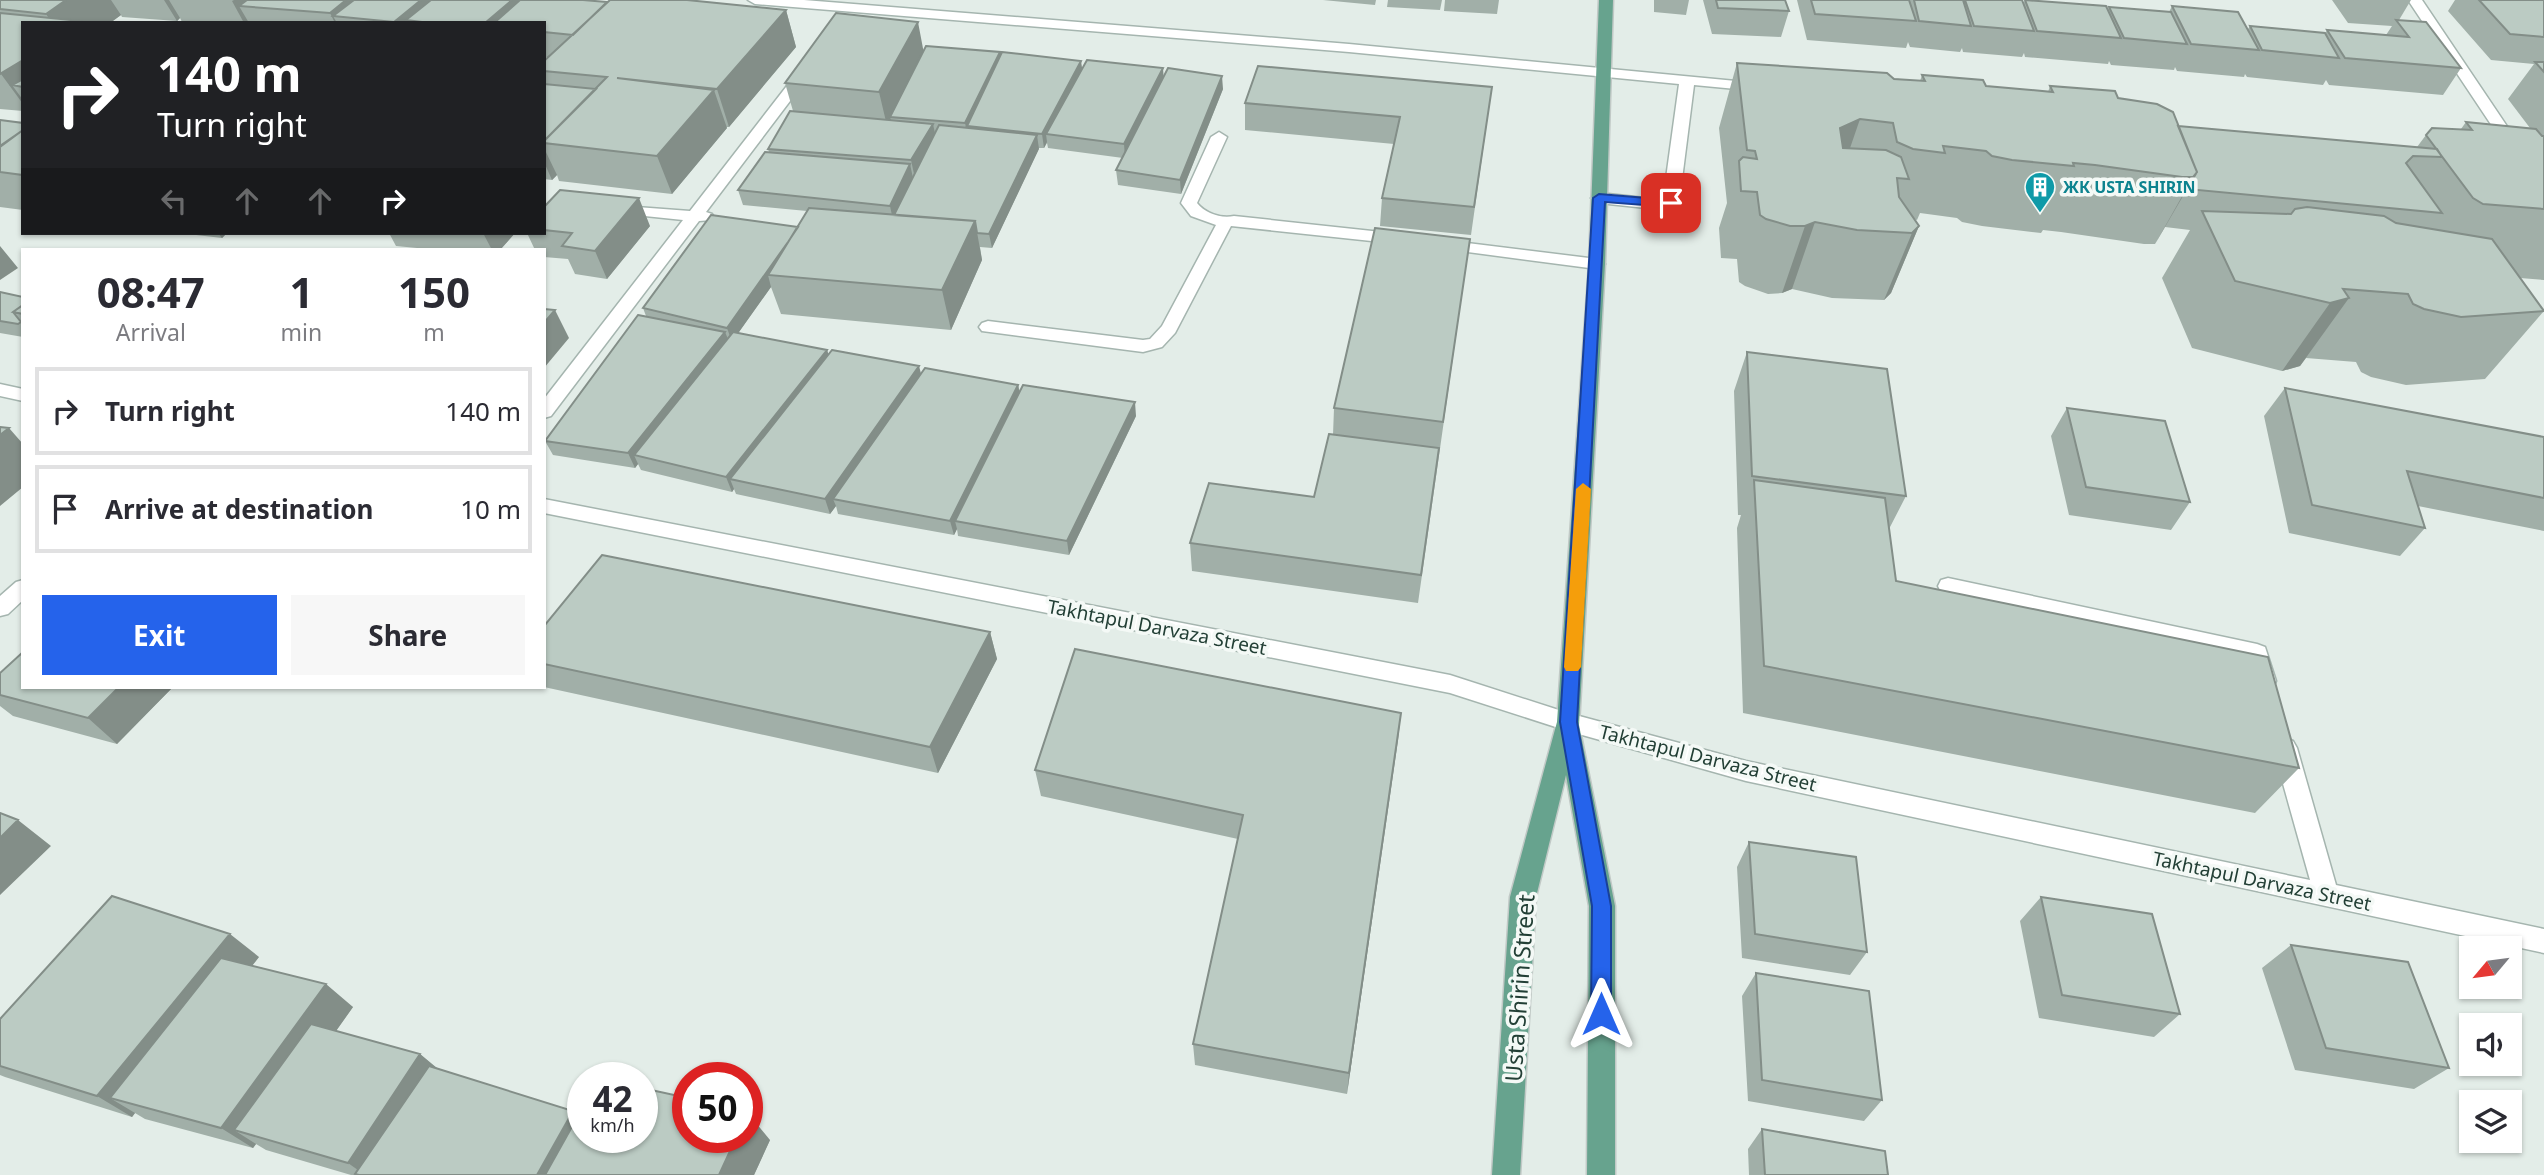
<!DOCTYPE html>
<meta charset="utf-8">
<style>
:root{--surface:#fff;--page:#f7f7f7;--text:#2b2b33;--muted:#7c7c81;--line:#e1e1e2;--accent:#2563eb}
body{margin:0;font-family:"Noto Sans",sans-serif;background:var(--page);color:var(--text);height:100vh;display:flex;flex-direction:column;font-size:26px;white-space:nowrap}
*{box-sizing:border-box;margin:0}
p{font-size:23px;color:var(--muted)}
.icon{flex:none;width:38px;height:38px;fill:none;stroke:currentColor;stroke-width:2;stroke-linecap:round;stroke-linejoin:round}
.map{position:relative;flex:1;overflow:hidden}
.sheet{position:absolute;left:21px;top:248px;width:525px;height:441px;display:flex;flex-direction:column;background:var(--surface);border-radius:0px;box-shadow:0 2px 5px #0004}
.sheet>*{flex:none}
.banner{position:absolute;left:21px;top:21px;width:525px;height:214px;border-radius:0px;box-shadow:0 2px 5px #0004;background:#202124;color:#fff;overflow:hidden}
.needle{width:46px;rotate:241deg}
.fabs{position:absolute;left:2459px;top:936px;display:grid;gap:14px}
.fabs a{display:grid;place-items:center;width:63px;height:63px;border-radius:0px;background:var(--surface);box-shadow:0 2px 5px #0004;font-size:35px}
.speed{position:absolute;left:567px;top:1062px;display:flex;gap:14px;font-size:35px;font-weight:700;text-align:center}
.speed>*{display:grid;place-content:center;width:91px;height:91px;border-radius:50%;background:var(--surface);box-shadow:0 2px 5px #0004;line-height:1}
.speed small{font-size:18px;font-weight:400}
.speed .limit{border:10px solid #d22;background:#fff;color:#111}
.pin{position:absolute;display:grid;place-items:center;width:60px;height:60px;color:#fff;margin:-30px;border-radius:14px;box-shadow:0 4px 10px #0006}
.me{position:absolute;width:77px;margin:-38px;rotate:0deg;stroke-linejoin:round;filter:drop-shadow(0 0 5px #0008)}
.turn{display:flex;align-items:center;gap:24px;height:147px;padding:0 21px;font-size:32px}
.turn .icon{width:91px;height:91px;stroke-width:2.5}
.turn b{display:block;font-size:49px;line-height:60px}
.lanes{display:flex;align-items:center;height:66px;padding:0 21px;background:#0003;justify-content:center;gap:35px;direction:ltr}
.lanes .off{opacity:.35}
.eta{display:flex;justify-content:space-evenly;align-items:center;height:119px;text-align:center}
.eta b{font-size:42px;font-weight:700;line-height:49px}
.primary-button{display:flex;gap:14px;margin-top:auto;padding:14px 21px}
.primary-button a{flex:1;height:80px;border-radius:0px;background:var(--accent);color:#fff;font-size:28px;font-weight:700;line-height:80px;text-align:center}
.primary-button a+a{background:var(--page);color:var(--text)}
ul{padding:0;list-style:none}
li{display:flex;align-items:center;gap:21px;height:88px;margin:0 14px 10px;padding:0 7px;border:4px solid var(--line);border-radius:0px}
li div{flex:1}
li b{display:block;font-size:26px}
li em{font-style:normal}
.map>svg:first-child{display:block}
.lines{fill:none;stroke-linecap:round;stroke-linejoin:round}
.minor-casing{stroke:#a5b5af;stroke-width:3}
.major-casing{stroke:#c1c9c6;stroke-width:3}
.minor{fill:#fff;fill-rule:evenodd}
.major{fill:#67a38e;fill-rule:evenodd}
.wall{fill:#a1afa8}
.shaded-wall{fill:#838e88}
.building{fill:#bbcbc3;stroke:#838e88;stroke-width:2}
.route{fill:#2563eb;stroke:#184099;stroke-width:2}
.slow{fill:#f59e0b}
.labels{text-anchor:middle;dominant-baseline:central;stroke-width:7;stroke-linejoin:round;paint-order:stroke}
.far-culture-label{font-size:16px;font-weight:bold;fill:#0d838f;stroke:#f4f9f6;text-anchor:start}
.street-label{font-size:19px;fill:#223f35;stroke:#f4f9f6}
.near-street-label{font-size:23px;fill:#223f35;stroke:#f4f9f6}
</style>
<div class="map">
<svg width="2544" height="1175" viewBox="0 0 2544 1175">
<rect width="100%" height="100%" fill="#e3ede8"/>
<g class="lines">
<g class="minor-casing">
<path id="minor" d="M748,0H804L1349,44L1757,83L1764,87L1757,91L1694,85L1679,203L1665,210L1599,203L1591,198L1599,193L1663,200L1679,84L1349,52L755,4Z
M2408,0H2422L2523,150L2520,153H2510Z
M805,68L812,72L706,212L712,214L714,217L712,220L699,221L551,416L544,418V399L683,220L616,213L610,211L608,208L610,205L690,211L800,69Z
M1219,132L1227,137L1197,203C1205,213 1221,219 1234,216L1400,234L1408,239L1400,244L1231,226L1175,333L1162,347L1143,352L982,331L979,327L982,323L988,321L1143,340L1150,339L1162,326L1216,225L1191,216L1181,203L1211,137Z
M1443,240L1597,259L1605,264L1597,269L1437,248L1435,245L1437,242Z
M0,384L23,389V401L0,396Z
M544,499L1450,675L1568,713L1746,761L2310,880L2273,748L2277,741L2285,738L2293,741L2297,748L2336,885L2544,929V953L1746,781L1568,731L1450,693L544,513Z
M1948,578L2257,644L2265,647L2276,681L2273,687L2265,690L2257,687L2248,660L1941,592L1938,586L1941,580Z
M23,580V600L8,614L0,616V596L16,582Z"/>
</g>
<g class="major-casing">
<path id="major" d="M1599,0H1613L1605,264L1579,725L1615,906V1175H1587L1589,906L1566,775L1536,897L1520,1175H1492L1510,897L1557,722L1589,264Z"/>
</g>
<use href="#minor" class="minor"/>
<use href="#major" class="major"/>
</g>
<path class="wall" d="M0,0H583L607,2L786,10L796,47L729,127H726L727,128L672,194L559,181L557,175L552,180L544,179V61L549,57H544V23H190L182,22L180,18L177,21L122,17L121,15L110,23H23V111L0,109Z
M1323,0H1376L1375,5Z
M1388,0H1442L1440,10L1387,7Z
M1445,0H1499L1497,14L1444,11Z
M1654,0H1689L1686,15L1654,12Z
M1703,0H1785L1789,11L1781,37L1712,34Z
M1797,0H2022L2023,4L2025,0L2108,10L2109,7L2169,12L2172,6L2248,29L2250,26L2325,34L2327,30L2386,35L2392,26L2348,23L2332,0H2411L2399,20L2461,68L2443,95L2329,85L2326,80L2323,85L2247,77L2245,74L2244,77L2177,71L2175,67L2174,70L2111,65L2109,61L2108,64L2025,57L2024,53L2022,57L1963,52L1962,48L1960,52L1910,47L1908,42L1906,48L1807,40Z
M2455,0H2544V280L2520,278L2544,311L2485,379L2406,385L2371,377L2361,372L2356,362L2306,358L2300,366L2282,371L2192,348L2162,278L2190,230L2165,227L2155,244H2144L2061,232L2043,230L2041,233L1982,226L1962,222L1957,218L1920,213L1917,220L1914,219L1919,226L1891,293L1884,300L1832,298L1792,289L1782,293L1768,294L1745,286L1739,282L1737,259L1721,258L1719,228L1727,203L1719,128L1737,63L1920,81L1922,75L1986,86L2048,92L2050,86L2118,98L2178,126L2417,147L2426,135L2461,129L2466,122L2530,128L2508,99L2534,64L2491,60L2448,11Z
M924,51L1000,52L1001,56L1082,69L1163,68V78L1223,89L1181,194L1118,185L1116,170L1123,158L1048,148L1047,143L1044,148H1039L992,248L980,247L982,260L951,330L781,314L771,287L738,333L827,350L828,354L921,374L1018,385L1020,392L1136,416L1069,555L958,536L957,529L954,535L838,514L836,506L830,514L736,494L734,489L732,492L641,470L638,464L635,468L553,455L545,441L646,316L643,308L798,227L807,211L743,205L738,190L769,152L768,149L793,111L785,83Z
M1492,87L1471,235L1380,226L1382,198L1394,144L1245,130V103Z
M0,120L23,123V210L0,207Z
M544,207L650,226L607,279L575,274L568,259L544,257V250H535L527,233H544Z
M179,233H227L222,238Z
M389,233H515L500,250H438L396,246Z
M1466,266L1418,603L1192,571L1190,543L1314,497L1333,435L1334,408Z
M0,292L23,297V337L0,333Z
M1747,352L1906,496L1889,529L1896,581L2299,768L2255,813L1743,713L1737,528L1741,515H1738L1734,391Z
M2285,388L2544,437V531L2418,506L2425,528L2400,556L2289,533L2264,416Z
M2067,408L2190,502L2171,530L2069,515L2051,436Z
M544,626L990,632L997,659L938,773L544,687Z
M0,673L23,688H172L117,744L13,716L0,706Z
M1401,713L1347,1094L1195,1065L1193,1044L1238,839L1041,796L1035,770Z
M1749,842L1867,952L1850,975L1742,958L1737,867Z
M2041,897L2180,1014L2154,1037L2039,1018L2020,921Z
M2291,945L2449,1068L2414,1089L2295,1070L2262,968Z
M259,957L252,966L353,1007L336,1031L420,1054L437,1068L578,1116L770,1140L754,1175H351L266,1150L256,1144L253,1148L145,1119L135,1113L132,1117L5,1077L0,1075V1066Z
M1756,973L1882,1100L1864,1121L1748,1101L1742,996Z
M1762,1129L1888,1175H1749L1748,1149Z"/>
<path class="shaded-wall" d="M66,0H111L121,15L110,23H52L46,14Z
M164,0H169L180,18L177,21Z
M234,0H283L239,6L249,23H244L232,1Z
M346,0H383L333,16L337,23H335L330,13Z
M421,0H446L406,20L407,23H395L394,22Z
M512,0H522L526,23H485Z
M786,10L796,47L729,127L717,89Z
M918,22L925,59L890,117L892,123L888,130L879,92Z
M1000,52L1002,66L967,126L968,137L965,123Z
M23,60V87L12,85L23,100V104L1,74Z
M1081,61L1083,74L1046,134L1047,142L1044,148L1042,134Z
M1163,68L1164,82L1125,158L1124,144Z
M1222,76L1223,89L1181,194L1180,180Z
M714,90L727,128L672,194L657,156Z
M1860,119L1837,186L1840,128Z
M933,124L936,138L914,174L911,160Z
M1037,135L1039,149L992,248L989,234Z
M544,148L557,175L552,180L544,162Z
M910,164L913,178L893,220L890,206Z
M2197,172L2158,239L2155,244L2193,177Z
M639,198L650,226L607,279L595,251Z
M975,221L982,260L951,330L942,290Z
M1815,222L1792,289L1782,293L1805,226Z
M1919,226L1891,293L1884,300L1912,233Z
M799,227L768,275L771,287L732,342L727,328Z
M218,233H227L222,238Z
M483,233H515L500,250H492Z
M0,246L18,268L0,280Z
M2349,298L2300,366L2282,371L2330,303Z
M555,310L569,338L544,368V323Z
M725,332L731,346L634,455L638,464L635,468L628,453Z
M827,350L832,364L730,479L734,489L732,492L726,477Z
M919,366L923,381L833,499L836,506L830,514L825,499Z
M1018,385L1021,400L955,521L957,529L954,535L950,521Z
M1135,402L1136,416L1069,555L1067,541Z
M9,428L23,444V487L0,506V435Z
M990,632L997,659L938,773L930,747Z
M118,688H172L117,744L88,718Z
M1401,713L1398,740L1347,1094L1349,1073Z
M18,820L51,846L0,895V838Z
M230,934L259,957L141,1106L110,1098L135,1113L132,1117L97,1096Z
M326,984L353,1007L260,1138L234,1130L256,1144L253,1148L221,1128Z
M420,1054L445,1075L365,1175L348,1163Z
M573,1111L583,1120L570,1175H537Z
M747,1112L770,1140L754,1175H719L736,1138H747Z"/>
<path class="building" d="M0,0H66L46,14L0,9Z
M247,0H346L330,13L239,6Z
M354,0H421L394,22L333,16Z
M431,0H512L485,23H430L406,20Z
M520,0H583L607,2L573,35L544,32V23H494Z
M610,0H687L786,10L717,89L617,78L714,90L657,156L544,143V141L607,77L544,71V61Z
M1716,0H1785L1789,11L1718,8Z
M1811,0H1909L1916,21L1815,14Z
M1914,0H1963L1971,26L1919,21Z
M1965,0H2022L2034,31L1974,26Z
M2025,0L2106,6L2121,38L2037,31Z
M2479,0H2544V37L2510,34Z
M2172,6L2238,12L2259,50L2191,44Z
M2109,7L2171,12L2187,44L2124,38Z
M0,13L81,21L79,23H23V60L0,74Z
M836,13L918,22L879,92L785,83Z
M2396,20L2426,22L2461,68L2345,58L2327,30L2409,37Z
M2250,26L2325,33L2339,58L2262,50Z
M926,46L1000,52L965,123L890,117Z
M1002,52L1081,61L1042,134L967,126Z
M1087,60L1163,68L1124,144L1046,134Z
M2535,62H2544V72Z
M1737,63L1887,73L1894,79L1925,81L1922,75L1983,80L1986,86L2053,92L2050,86L2115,91L2118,98L2157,104L2173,112L2197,172L2193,177H2182L2095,165L2073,163L2074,166L2012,160L1992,156L1986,151L1943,146L1945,153L1913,149L1897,142L1893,123L1860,119L1840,128L1843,148L1886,150L1901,157L1909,179L1897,178L1899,197L1919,226L1912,233L1857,230L1815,222L1805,226H1790L1766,219L1760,215L1757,192L1741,191L1739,161L1743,157L1757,159L1755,151L1747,150Z
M1258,66L1492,87L1474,207L1382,198L1400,117L1245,103Z
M1168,68L1222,76L1180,180L1116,170Z
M23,79V87L12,85Z
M544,84L596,89L544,141Z
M790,111L933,124L911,160L768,149Z
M0,120L23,123V130L0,146Z
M2466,122L2536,129L2542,136H2544V209L2483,204L2473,198L2426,135L2432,128L2472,130Z
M939,125L1037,135L989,234L977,233L975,221L894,215Z
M2178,126L2437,149L2442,157L2413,156L2406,163L2442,213L2187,189L2197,172Z
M23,130V175L0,172V147Z
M765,152L910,164L890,206L738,190Z
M560,190L639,198L595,251L562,246L572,233L544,230V207Z
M2307,207L2384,216L2396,223L2492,239L2544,311L2461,317L2424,309L2413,304L2408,294L2343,289L2349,298L2330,303L2235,281L2202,211L2291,214L2295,209Z
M809,208L975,221L942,290L768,275Z
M711,215L798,227L788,242L727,328L643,308Z
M1375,228L1470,239L1443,422L1334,408Z
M0,292L23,297V305L13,312L21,322L18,324L0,321Z
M23,305V314L13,312Z
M544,309L555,310L544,323Z
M638,315L725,332L628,453L545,441Z
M733,332L827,350L726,477L634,455Z
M832,350L919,366L825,499L730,479Z
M1747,352L1887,369L1906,496L1752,476Z
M925,368L1018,385L950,521L833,499Z
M1023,385L1135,402L1067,541L955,521Z
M2285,388L2544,437V498L2407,471L2425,528L2312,505Z
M2067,408L2165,421L2190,502L2086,487Z
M0,427L9,428L0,435Z
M1329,434L1439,448L1421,575L1190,543L1209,483L1314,497Z
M1754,480L1885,498L1896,581L2268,657L2299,768L1764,666Z
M602,555L990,632L930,747L544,664V626Z
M1075,649L1401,713L1349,1073L1193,1044L1243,815L1035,770Z
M23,652V688H118L88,718L0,695V673Z
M0,813L18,820L0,838Z
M1749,842L1856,857L1867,952L1755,934Z
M112,896L230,934L97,1096L0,1066V1019Z
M2041,897L2152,914L2180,1014L2062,995Z
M2291,945L2408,962L2449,1068L2326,1048Z
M221,958L326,984L221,1128L110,1098Z
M1756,973L1869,991L1882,1100L1762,1080Z
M311,1024L420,1054L348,1163L234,1130Z
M429,1066L573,1111L537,1175H359L355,1174Z
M642,1088L688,1098V1138H736L719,1175H545L583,1107V1138H642Z
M1762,1129L1885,1151L1888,1175H1765Z"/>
<path class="route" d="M1599,194L1671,200L1677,203L1671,207L1605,202L1577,722L1611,906V1014L1608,1020L1601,1023L1594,1020L1591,1014L1592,906L1560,722L1593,198Z"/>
<path class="slow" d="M1583,483L1591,489L1581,667L1578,671H1566L1564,667L1576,489Z"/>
<defs>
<g id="building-pin" transform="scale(1.575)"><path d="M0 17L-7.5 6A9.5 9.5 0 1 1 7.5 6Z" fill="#0f9aa8" stroke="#f4f9f6"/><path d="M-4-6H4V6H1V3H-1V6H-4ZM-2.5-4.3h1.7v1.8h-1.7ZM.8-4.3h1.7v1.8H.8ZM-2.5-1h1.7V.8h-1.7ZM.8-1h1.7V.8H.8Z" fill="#fff"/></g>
</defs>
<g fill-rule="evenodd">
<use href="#building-pin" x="2040" y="187"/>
</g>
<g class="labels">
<g class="far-culture-label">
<text x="2063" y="187">ЖК USTA SHIRIN</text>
</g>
<g class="street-label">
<text transform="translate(1157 627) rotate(11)">Takhtapul Darvaza Street</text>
<text transform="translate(1708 758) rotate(14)">Takhtapul Darvaza Street</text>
<text transform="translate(2262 881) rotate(12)">Takhtapul Darvaza Street</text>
</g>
<g class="near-street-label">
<text transform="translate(1519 988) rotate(-86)">Usta Shirin Street</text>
</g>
</g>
</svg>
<div class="fabs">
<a><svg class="needle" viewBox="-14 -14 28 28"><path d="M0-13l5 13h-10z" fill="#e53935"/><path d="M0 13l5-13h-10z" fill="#7c7c81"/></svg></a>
<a><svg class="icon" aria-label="sound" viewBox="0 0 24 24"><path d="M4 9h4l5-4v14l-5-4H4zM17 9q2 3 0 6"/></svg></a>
<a><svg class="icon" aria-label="layers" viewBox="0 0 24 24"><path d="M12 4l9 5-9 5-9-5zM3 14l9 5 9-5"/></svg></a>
</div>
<div class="speed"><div>42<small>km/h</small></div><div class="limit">50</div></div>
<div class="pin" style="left:1671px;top:203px;background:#d93025"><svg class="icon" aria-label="arrive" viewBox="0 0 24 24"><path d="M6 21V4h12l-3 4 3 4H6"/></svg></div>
<svg class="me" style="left:1601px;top:1014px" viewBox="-20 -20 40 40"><path d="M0-17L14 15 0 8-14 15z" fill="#2563eb" stroke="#fff" stroke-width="4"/></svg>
<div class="banner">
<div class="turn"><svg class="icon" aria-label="right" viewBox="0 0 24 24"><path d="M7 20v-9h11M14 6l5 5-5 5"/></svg><div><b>140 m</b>Turn right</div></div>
<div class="lanes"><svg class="icon off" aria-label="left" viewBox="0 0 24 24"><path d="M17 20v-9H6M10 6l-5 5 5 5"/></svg><svg class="icon off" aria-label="ahead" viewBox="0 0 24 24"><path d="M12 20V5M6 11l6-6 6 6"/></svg><svg class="icon off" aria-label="ahead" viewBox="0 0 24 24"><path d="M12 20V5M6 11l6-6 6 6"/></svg><svg class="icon" aria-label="right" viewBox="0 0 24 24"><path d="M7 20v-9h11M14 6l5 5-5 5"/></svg></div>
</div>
<section class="sheet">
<div class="eta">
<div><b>08:47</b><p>Arrival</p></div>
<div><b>1</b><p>min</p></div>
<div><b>150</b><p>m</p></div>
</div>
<ul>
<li><svg class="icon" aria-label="right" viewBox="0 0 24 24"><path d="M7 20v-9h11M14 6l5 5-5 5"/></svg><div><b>Turn right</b></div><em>140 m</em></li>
<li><svg class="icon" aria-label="arrive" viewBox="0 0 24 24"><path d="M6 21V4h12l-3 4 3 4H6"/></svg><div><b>Arrive at destination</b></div><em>10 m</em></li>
</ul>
<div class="primary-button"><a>Exit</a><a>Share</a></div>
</section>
</div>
